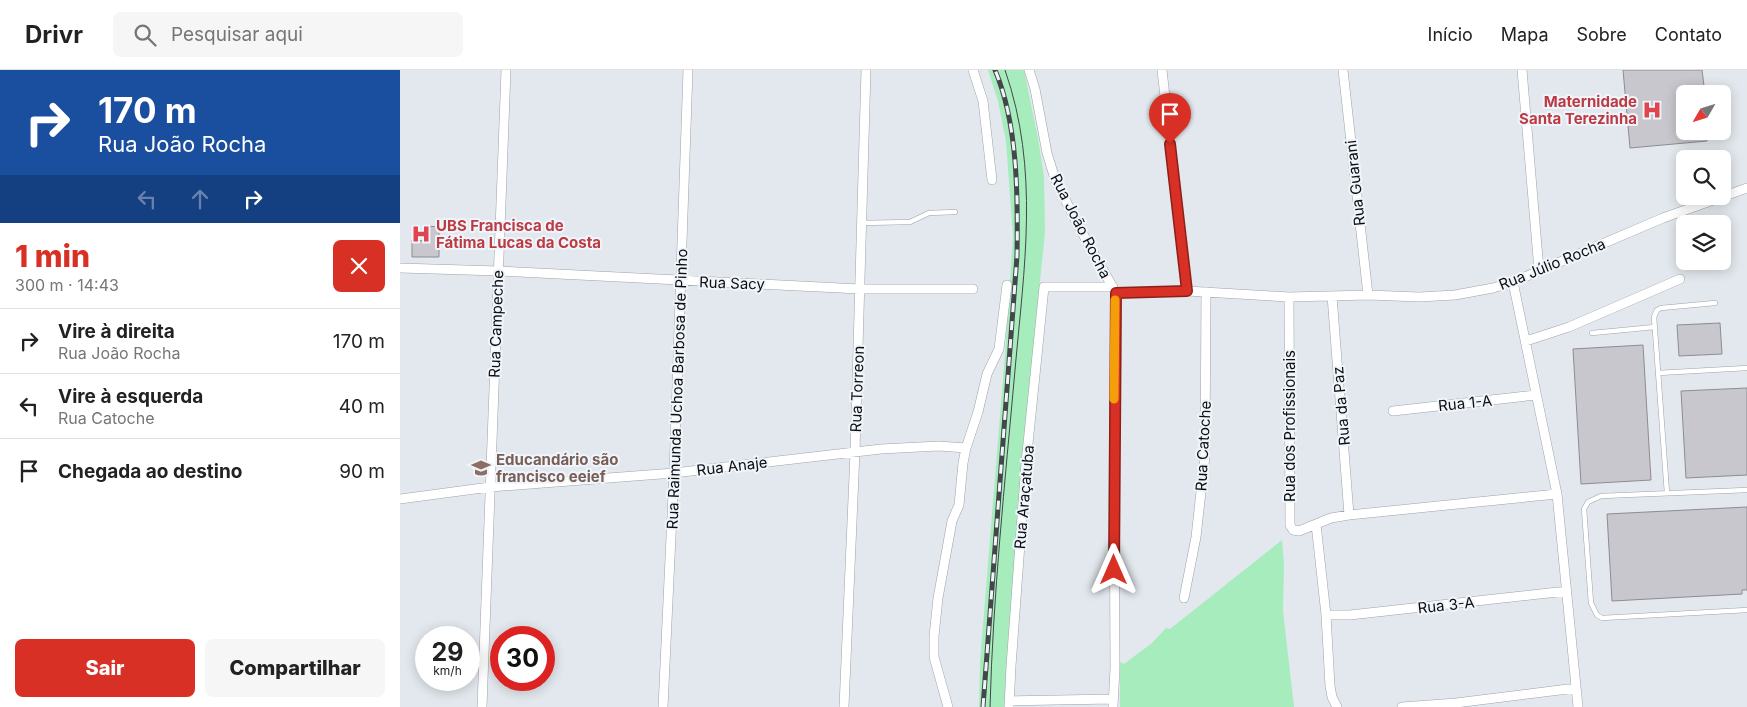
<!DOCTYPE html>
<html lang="pt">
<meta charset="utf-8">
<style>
:root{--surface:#fff;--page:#f6f6f6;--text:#222;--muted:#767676;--line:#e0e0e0;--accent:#d93025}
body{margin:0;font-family:Inter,sans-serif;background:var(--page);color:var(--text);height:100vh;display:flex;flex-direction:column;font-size:19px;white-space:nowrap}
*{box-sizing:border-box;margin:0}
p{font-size:16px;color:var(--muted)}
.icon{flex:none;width:28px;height:28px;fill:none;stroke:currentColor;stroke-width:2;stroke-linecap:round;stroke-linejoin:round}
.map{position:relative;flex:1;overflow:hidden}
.panel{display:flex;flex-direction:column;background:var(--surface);width:400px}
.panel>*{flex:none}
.top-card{background:#1a4fa0;color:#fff;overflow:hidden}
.needle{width:32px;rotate:231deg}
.controls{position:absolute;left:1276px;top:15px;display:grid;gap:10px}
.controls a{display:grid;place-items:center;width:55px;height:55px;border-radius:8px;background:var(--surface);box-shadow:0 2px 12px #0003;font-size:25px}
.speed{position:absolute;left:15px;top:556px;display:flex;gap:10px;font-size:25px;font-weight:700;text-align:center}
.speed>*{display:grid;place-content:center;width:65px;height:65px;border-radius:50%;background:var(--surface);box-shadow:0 2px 12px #0003;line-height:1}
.speed small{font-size:12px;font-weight:400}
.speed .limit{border:8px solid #d22;background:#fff;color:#111}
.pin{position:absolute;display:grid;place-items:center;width:42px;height:42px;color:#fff;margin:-51px -21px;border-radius:50% 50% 50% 0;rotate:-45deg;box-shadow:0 0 5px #0007}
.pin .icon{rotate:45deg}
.me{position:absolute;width:55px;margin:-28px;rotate:0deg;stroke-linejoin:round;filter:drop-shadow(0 0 4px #0008)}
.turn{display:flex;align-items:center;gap:18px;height:105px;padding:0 15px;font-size:22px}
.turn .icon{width:65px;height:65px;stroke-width:2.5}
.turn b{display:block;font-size:35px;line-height:42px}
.lanes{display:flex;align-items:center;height:48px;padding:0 15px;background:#0003;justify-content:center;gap:25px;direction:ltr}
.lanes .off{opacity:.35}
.round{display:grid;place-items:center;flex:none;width:52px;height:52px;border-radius:8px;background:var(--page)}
.overview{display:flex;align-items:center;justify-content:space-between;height:85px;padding:0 15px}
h1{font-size:30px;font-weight:800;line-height:38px;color:var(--accent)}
.primary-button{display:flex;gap:10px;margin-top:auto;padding:10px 15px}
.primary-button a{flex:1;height:58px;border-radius:8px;background:var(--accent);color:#fff;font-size:20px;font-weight:800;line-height:58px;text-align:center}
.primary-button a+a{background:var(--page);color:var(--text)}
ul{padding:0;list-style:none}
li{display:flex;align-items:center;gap:15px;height:65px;padding:0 15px;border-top:1px solid var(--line)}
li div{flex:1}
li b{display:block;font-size:19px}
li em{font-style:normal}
header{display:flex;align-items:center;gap:30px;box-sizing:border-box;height:70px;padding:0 25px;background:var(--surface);border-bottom:1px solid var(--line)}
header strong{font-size:24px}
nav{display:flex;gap:28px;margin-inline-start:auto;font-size:18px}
.search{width:350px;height:45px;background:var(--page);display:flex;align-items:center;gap:12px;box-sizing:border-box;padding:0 18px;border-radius:8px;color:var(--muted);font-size:19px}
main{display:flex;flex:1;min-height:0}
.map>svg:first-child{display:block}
.green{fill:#a7ecbd}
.building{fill:#c8c7cd;stroke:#8e8c93}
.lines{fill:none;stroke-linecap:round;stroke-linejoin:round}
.lane-casing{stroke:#9ea3a8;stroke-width:5.5}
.street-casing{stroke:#9ea3a8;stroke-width:10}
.lane{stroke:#fff;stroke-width:4.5}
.street{stroke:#fff;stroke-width:9}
.tram{stroke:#444649;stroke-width:1}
.rail-casing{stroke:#444649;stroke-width:5}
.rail{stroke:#f0f5fb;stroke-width:3;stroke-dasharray:9;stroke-linecap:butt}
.route-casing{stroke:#8d1f18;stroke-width:12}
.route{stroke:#d93025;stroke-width:9}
.slow{stroke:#f59e0b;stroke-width:9}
.labels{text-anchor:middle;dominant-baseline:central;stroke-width:4;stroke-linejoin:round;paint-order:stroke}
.health-label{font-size:15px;font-weight:bold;fill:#be3a42;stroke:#f0f5fb;text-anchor:end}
.street-label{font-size:15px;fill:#0d0e10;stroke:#f0f5fb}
.education-label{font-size:15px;font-weight:bold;fill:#785e54;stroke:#f0f5fb;text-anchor:start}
</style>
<header>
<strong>Drivr</strong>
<div class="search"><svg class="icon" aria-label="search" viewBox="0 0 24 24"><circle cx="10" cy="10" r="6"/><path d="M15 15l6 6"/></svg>Pesquisar aqui</div>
<nav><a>Início</a><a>Mapa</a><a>Sobre</a><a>Contato</a></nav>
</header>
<main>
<section class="panel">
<div class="top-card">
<div class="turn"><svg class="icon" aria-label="right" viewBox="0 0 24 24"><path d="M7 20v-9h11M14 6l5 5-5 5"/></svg><div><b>170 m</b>Rua João Rocha</div></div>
<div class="lanes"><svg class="icon off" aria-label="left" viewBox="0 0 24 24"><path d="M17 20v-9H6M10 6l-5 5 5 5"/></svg><svg class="icon off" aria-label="ahead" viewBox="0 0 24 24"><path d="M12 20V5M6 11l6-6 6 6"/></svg><svg class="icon" aria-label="right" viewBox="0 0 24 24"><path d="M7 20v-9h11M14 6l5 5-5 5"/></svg></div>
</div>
<div class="overview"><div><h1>1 min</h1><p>300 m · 14:43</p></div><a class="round" style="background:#d93025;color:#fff"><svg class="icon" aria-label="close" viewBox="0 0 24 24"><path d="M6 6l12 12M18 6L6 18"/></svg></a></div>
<ul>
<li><svg class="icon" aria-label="right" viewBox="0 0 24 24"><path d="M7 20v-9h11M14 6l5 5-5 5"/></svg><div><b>Vire à direita</b><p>Rua João Rocha</p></div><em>170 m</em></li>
<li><svg class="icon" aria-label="left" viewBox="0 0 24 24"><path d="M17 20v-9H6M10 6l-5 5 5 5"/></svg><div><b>Vire à esquerda</b><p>Rua Catoche</p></div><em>40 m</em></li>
<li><svg class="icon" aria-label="arrive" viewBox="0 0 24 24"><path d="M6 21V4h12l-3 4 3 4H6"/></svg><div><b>Chegada ao destino</b></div><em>90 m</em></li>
</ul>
<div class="primary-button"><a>Sair</a><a>Compartilhar</a></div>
</section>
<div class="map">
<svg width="1347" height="637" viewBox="0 0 1347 637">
<rect width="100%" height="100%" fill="#e2e8ed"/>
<path class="green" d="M588,0H624L638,68L644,107L645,162L621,398L606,637H579L580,592L605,284L613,166L606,71L598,31Z
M882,470L884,495L883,541L894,637H720V592L724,594L752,573L766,558L770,559Z"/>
<path class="building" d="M1223,0H1302L1305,24H1285V61H1306L1307,71L1230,78Z
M27,156L39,157V187H12V170L27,171Z
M1320,253L1322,284L1279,286L1277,255Z
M1243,275L1251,410L1181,414L1173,279Z
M1347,318V405L1286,408L1281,321Z
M1347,437V520H1342V524L1212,531L1207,444Z"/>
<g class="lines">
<g class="lane-casing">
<path id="lane" d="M462,153L510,152L529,143L555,142
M1192,263L1255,257
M1258,303L1347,298
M1347,420L1201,426L1188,432L1184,439L1191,533L1197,545L1202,548L1347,540
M1267,423L1254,247L1257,240L1261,238L1315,233"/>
</g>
<g class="street-casing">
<path id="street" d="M573,0L583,31L592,110
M629,0L635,19L647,83L655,109L679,157L716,223L714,382L715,598L713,637
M762,0L787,221
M943,0L968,225
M1122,0L1139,200
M0,198L98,201L460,219H573
M1113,212L1157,424L1178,637
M716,223L787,221L889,227L968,225L1019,227L1055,225L1093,218L1113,212L1263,148L1347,118
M932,226L949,445
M889,227L890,455L893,460L899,461L931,448L949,445L1157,424
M1126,271L1169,257L1280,209
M993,341L1136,325
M0,429L90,417L274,403L481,379L539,376L566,378
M916,454L926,545L930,616L932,627L937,637
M784,528L796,467L805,386L806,222
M926,545H950L1167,521
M609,631L713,629
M82,637L106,0
M263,637L274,403L288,0
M444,637L455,382L466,0
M548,637L534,587V566L538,528L552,451L559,435L563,393L566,378L578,342L587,304L599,279L607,215
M609,637L611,596L626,393L644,217H713
M1002,637L1056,633L1176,618"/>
</g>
<use href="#lane" class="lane"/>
<use href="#street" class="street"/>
<path class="tram" d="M590,637C593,525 605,412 615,300C624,198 640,100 605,0"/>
<g class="rail-casing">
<path id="rail" d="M583,637L617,186C618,127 618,54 595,0"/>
</g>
<use href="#rail" class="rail"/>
</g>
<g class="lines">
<g class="route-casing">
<path id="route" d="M714,500L716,223L787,221L770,74"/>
</g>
<use href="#route" class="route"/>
<path class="slow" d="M714,329L715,230"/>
</g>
<defs>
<g id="hospital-bare" transform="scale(1.5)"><path d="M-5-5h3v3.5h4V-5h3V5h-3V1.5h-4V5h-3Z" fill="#e0444e" stroke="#f0f5fb" stroke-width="2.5" paint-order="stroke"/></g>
<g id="school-bare" transform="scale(1.5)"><path d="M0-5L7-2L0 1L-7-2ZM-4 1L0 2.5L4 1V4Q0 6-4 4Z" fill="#8d6e63" stroke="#f0f5fb" stroke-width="2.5" paint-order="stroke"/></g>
</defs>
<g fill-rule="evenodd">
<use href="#hospital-bare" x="1252" y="40"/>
<use href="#hospital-bare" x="21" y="164"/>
<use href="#school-bare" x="81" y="398"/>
</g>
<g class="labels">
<g class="health-label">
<text x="1237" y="31">Maternidade<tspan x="1237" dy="17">Santa Terezinha</tspan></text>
<text x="36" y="155" text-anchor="start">UBS Francisca de<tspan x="36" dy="17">Fátima Lucas da Costa</tspan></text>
</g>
<g class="street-label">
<text transform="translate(955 113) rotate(-96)">Rua Guarani</text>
<text transform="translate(681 156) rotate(63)">Rua João Rocha</text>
<text transform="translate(1152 194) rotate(-22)">Rua Júlio Rocha</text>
<text transform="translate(332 213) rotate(2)">Rua Sacy</text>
<text transform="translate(96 254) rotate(-88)">Rua Campeche</text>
<text transform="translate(277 319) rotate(-88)">Rua Raimunda Uchoa Barbosa de Pinho</text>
<text transform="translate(457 319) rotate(-88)">Rua Torreon</text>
<text transform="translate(1065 333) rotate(-6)">Rua 1-A</text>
<text transform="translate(941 336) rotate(-95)">Rua da Paz</text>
<text transform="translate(889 356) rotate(-90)">Rua dos Profissionais</text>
<text transform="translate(803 376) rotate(-87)">Rua Catoche</text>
<text transform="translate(332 396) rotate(-7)">Rua Anaje</text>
<text transform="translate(624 427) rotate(-85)">Rua Araçatuba</text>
<text transform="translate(1046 535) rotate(-6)">Rua 3-A</text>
</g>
<g class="education-label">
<text x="96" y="389">Educandário são<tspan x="96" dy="17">francisco eeief</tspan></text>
</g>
</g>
</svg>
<div class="controls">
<a><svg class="needle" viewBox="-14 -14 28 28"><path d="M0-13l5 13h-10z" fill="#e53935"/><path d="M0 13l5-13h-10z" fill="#767676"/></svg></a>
<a><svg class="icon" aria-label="search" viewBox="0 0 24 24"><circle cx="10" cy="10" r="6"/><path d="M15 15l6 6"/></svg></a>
<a><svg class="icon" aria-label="layers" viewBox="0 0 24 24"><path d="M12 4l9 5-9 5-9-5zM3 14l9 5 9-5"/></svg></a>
</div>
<div class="speed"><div>29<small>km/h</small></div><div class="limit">30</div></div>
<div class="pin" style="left:770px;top:74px;background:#d93025"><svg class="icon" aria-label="arrive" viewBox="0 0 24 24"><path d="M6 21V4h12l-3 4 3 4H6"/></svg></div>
<svg class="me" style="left:714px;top:500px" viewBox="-20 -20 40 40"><path d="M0-17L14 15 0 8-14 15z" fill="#d93025" stroke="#fff" stroke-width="4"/></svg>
</div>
</main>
